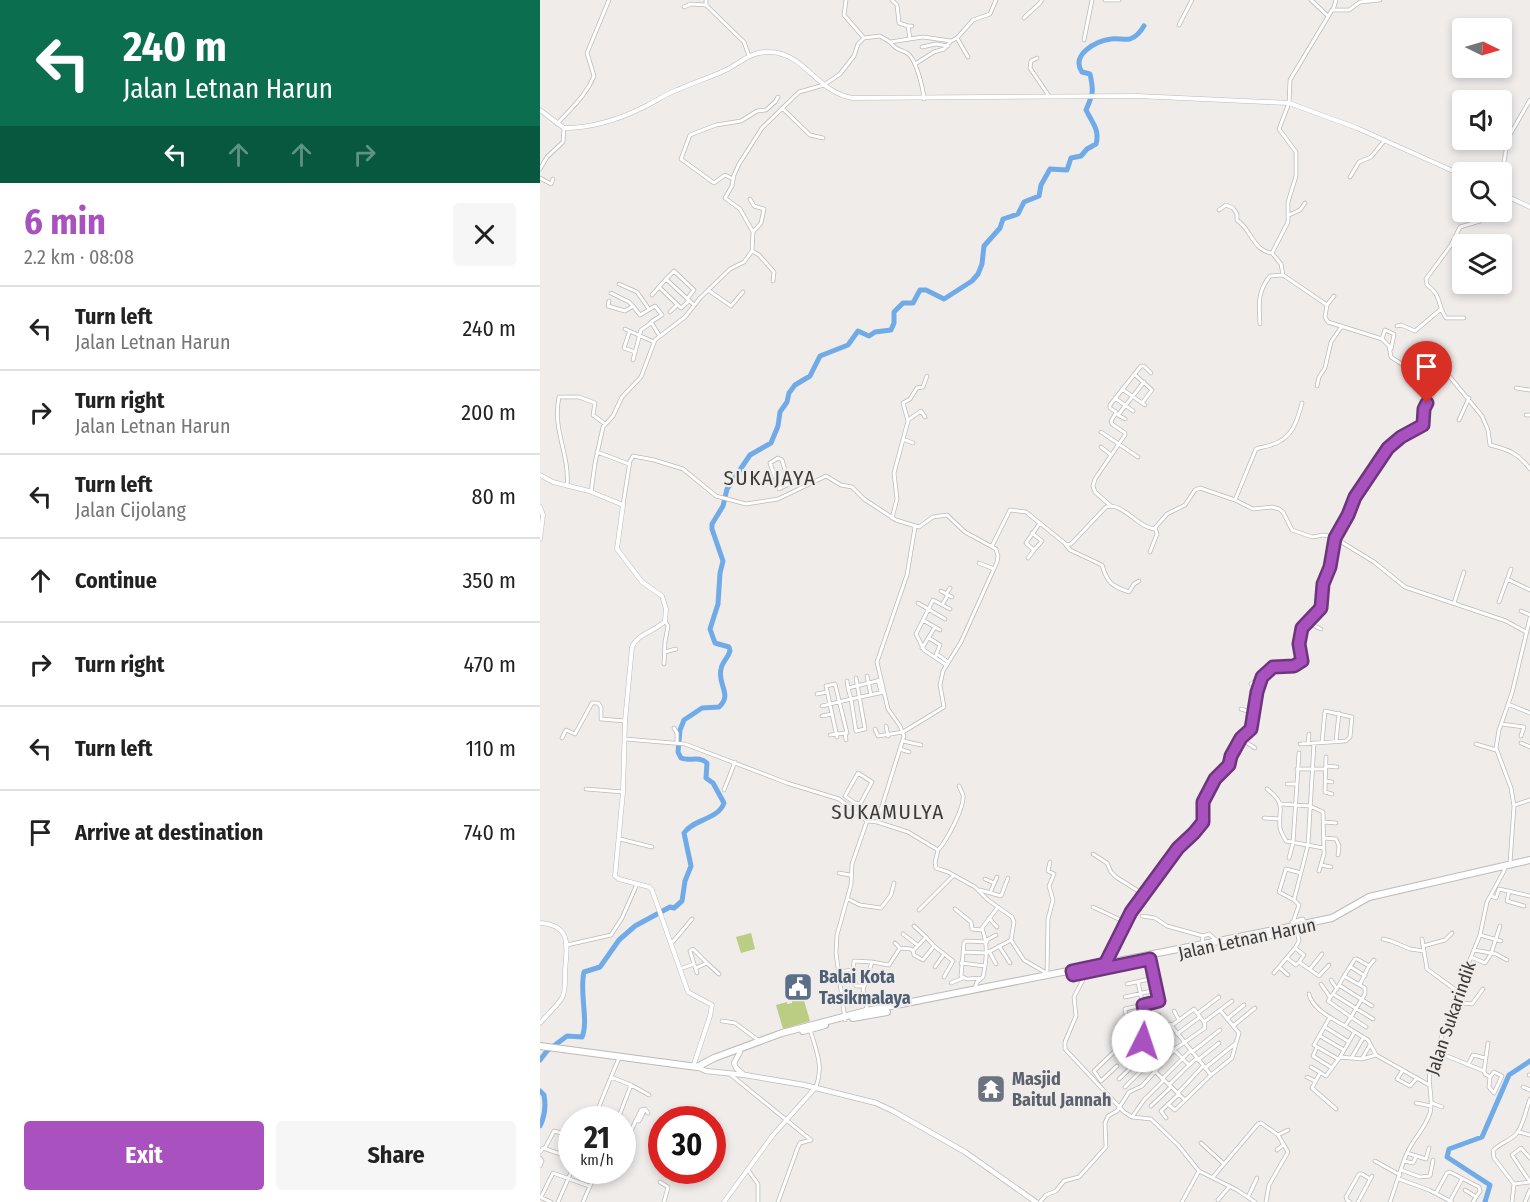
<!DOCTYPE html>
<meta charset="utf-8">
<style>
:root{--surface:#fff;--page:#f6f6f6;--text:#222;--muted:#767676;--line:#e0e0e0;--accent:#a952bf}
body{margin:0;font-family:"Fira Sans Condensed",sans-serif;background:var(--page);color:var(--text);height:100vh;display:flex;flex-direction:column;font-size:22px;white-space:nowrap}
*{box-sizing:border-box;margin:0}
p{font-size:20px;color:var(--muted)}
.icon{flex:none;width:33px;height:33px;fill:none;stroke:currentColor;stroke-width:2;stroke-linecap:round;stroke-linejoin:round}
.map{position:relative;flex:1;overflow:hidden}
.drawer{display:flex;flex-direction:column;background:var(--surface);width:540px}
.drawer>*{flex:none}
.hud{background:#0b6e4f;color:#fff;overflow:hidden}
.needle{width:39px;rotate:95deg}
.fabs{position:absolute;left:912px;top:18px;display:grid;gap:12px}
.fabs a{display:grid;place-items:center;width:60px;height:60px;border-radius:6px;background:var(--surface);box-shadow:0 3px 9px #0003;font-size:30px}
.speed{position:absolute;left:18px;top:1106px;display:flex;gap:12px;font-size:30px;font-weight:700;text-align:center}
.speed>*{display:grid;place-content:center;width:78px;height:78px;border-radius:50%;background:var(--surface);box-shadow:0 3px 9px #0003;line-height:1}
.speed small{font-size:15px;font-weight:400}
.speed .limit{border:9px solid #d22;background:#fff;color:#111}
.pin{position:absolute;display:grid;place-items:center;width:51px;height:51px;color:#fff;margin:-62px -26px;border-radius:50% 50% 50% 0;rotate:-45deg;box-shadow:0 0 6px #0007}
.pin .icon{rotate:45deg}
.me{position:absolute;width:66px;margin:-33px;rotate:4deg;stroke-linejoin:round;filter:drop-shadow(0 0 4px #0008)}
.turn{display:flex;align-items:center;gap:21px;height:126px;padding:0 24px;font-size:27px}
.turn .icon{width:78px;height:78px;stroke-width:2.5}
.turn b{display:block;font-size:42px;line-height:51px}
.lanes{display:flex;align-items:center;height:57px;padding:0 24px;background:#0003;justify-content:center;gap:30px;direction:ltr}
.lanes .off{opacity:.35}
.round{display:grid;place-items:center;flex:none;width:63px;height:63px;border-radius:6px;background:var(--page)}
.summary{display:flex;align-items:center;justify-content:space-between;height:102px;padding:0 24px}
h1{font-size:36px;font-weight:700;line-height:45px;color:var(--accent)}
.cta{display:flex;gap:12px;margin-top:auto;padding:12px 24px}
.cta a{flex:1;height:69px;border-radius:6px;background:var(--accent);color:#fff;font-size:24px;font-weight:700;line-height:69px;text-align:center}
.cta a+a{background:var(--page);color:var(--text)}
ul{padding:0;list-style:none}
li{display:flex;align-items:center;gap:18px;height:84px;padding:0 24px;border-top:2px solid var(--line)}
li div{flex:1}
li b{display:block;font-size:22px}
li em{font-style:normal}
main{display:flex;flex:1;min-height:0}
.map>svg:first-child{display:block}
.green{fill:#bacd83}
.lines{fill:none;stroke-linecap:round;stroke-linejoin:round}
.river{stroke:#71abe7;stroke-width:5}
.minor-casing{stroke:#bdbab7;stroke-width:4.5}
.tertiary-casing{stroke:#bdbab7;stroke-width:5}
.secondary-casing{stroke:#bdbab7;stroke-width:6}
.primary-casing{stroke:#bdbab7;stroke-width:8}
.minor{stroke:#fff;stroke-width:3}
.tertiary{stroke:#fff;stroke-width:4}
.secondary{stroke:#fff;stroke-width:4.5}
.primary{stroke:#fff;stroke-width:6}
.route-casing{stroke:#6e357c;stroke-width:15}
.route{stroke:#a952bf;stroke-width:10}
.labels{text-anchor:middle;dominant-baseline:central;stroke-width:4.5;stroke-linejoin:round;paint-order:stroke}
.street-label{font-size:18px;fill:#3c3b3a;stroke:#efecea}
.service-label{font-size:18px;font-weight:bold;fill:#4e5e75;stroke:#efecea;text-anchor:start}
.worship-label{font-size:18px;font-weight:bold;fill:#5b616d;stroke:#efecea;text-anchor:start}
.quarter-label{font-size:21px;letter-spacing:1.5px;fill:#3c3b3a;stroke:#efecea}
</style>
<main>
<section class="drawer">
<div class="hud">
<div class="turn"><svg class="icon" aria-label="left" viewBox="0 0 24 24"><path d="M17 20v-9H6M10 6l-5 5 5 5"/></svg><div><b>240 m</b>Jalan Letnan Harun</div></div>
<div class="lanes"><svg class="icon" aria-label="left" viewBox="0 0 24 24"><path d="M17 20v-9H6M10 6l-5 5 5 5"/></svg><svg class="icon off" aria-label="ahead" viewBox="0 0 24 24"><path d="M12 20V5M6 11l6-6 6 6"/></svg><svg class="icon off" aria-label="ahead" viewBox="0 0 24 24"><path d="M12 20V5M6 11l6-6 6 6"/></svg><svg class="icon off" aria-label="right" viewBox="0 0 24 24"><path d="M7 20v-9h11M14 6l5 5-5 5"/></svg></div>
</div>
<div class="summary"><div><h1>6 min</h1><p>2.2 km · 08:08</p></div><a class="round"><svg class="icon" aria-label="close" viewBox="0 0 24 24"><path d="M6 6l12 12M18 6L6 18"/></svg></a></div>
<ul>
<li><svg class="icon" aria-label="left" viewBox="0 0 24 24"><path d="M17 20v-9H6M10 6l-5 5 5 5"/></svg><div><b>Turn left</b><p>Jalan Letnan Harun</p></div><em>240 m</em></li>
<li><svg class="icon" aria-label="right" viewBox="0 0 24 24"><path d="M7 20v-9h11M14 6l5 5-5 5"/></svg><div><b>Turn right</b><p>Jalan Letnan Harun</p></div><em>200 m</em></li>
<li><svg class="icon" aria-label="left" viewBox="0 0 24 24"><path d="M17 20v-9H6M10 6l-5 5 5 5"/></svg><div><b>Turn left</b><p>Jalan Cijolang</p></div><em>80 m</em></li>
<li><svg class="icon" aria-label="ahead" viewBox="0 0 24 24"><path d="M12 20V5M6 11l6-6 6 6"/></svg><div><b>Continue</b></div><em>350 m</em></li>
<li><svg class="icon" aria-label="right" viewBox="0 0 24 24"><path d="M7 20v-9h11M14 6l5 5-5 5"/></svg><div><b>Turn right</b></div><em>470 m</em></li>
<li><svg class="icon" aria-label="left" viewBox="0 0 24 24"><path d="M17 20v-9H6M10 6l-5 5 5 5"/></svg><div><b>Turn left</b></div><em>110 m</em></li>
<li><svg class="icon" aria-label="arrive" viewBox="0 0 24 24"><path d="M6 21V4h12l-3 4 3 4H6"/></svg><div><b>Arrive at destination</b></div><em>740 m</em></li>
</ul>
<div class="cta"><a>Exit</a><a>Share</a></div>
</section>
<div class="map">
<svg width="990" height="1202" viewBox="0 0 990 1202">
<rect width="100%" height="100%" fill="#efecea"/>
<path class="green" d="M211,933L215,949L201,953L196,937Z
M263,997L270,1021L243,1029L236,1005L247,1002V1004L252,1003V1000Z"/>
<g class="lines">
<path class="river" d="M0,1060L7,1051L27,1036L42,1037C49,1021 39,993 44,972L60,967L79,940L95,926L130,907L134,908L142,901L145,881L151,866L144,833C153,819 178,820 184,803L173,783L166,778L167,763C158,755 150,762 141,758L138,752L140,730L144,720L162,708L179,707C193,694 177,685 181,669C182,662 188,658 190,651L189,647L175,643L170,629L178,604L180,573L183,561L172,529V524L183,506L187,489L210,455L231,443L238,426L240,412L247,402L249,393L255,385L270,376L280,356L308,345L318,331L329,336L335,332L351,330L354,323V312L363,303H373L380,290H386L404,299L432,281L438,274L442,264L444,246L460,228L463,219L478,214L484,202L499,196L501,185L510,169L527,170L531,158L541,156L547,149L556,144C560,130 552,122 546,110C553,94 554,92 550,74L542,72C530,55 556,41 571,39C577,38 584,40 590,39C596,37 601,31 604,26
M0,1091L4,1095C6,1106 5,1116 0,1126
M945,1202L950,1185L907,1157L909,1149L942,1137L969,1075L990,1061"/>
<g class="minor-casing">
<path id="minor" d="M166,0V5L204,42L209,56
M306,0L304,15L324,38
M352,0L357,5L359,23L368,26
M565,0H579
M771,0L788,16
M144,7L151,4L166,5
M793,10L796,0
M484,18C490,11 500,5 502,0
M639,25L652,0
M417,38L428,57
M370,39L368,26H372
M544,40L552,0
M351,43C356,50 359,49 367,53C376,58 383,88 384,99
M382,47L396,44L408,46
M497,58L491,61L490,68L509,96
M375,64L394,52L404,49L410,42
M242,108L270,135L283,138
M17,124C31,108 46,96 54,76L47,53L69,0
M0,169L7,157L23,142L24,128
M962,174L968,138L990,100
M810,177L819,162L831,157L845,140
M0,178L11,184L13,179
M193,179L185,175L174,183L141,159L150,135L176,125L201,121L217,111L226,110L235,102L238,97
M210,199L214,206L224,209L221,223L214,231
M679,210L686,205L693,208L697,214V220C711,229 713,251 732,253L748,222V202L756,176V152L739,129L749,103L750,80L792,10H809L820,2L840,0
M749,215L760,210L765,203
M212,251L219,255L234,272L233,281
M732,253L741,264L743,275L787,305L785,317L788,322L842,339L849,346L851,357L897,387L905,376L910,377L942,416L948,430L950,445C968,449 979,454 990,469
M126,279L119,287L141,308L149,301
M79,284L97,292L109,309
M168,290L191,306L203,292
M71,293L89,302L93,306
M112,295L119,287
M147,299L154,290L134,271L126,279L153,304
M69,301L68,306L85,311L93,306L100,315L115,306L122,315L111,322L119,335
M787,305L794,296
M130,312L137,305
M924,318H906C897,305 902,295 887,285L886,279L911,245L920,227L940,221L948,212
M720,324C719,305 717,292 730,276L743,275
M857,326L861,325L875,331L901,309
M85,329L114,342
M89,333L84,348L95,352
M842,339L845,330L854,334
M851,349L854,335
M93,360L101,330L111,323
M594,374L612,390L602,403
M777,386L779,377L785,368L791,342L802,326
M976,388L990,390
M582,389L605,405
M575,398L593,411
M576,412L570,408V405L601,366H604L611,373
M578,415L585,419
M986,415H990
M368,420L381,411L385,417
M919,420L929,398
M561,432L598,457
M363,439L373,443
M561,447L571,455
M57,452L89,464
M238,458L242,460L249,484L239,489L230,463Z
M27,486C30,454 12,431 19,397H39L55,403L53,415L65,424
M51,492L55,463L63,427L73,416L82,397L101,377L115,340L145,317L160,298L190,269L204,262L212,251L213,232L200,209L185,198L192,186L194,175L199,164L222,128L259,92L284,85L300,74L314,56L318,44L324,38L340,36L350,42L383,37L411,41L417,38L433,20L450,14L456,0
M695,500L716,449C721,447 726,447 731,445C752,439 757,422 762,403
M83,505L90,461L93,456L114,460L143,469L176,496L206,504L238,499L286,476L301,485L312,487L324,499L356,520L379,527L393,517L407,515L425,532L456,549L458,556L457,562L421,642L403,671L400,685L404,707L363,732L338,736L335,729
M571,506L555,492L553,486L555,479L585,435V433L572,424L571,421L576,413L578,415L604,382
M352,518L357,499L354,473L368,421L363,403L370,399L377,388L383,387L387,376
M492,533L502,541L494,550
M526,545L530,550L562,565C567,582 571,586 589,592L594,584L599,581
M452,546L470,510L486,512L527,545L531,544L566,507C583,502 597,527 614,529L627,514L645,505L655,490L660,488L695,500L713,509L732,507L739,509L743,512L752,530L772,537L784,535L795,538L834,562L865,587L966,621L986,632
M610,552L617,534L615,528
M488,558L494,550L486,543L500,523
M439,563L454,569
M967,579L990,590
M401,591L412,597
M406,594L410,588
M959,602L971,569
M378,603L405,619
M914,603L924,572
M402,605L408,595
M981,611L990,615
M383,620L400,630
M766,622L781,629
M389,638L400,645L395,657
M382,648L395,627
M125,652L136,649
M397,654L408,662
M124,664L125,642L128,626L125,621
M406,665L384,650L376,634L393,600L410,609
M327,676L331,695
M338,680L341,692
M341,680L308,688L311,699L344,692
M307,681L308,688
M711,684L715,681H719
M277,694L287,692
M968,704L990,713
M282,706L311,699L316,731L325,729L316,678
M701,709L714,713
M282,716L292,714
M961,724L984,727L981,736
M346,726L348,736
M134,728L137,733V743
M290,735L305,733
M297,737L286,686L295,684L307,733H305L306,740
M22,738L26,730L35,734L52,703H58L61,707V719L85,721
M85,739L145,744L247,783L299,799L327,821L337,822L364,736L360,726L348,709L337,662L367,575L375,527
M701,739L715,748
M363,741L381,745
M796,741L799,713
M981,743L990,747
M760,744L806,741L810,737L812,717L785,711L782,742
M768,744L769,734
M936,744L956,750
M360,749L369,752
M786,757L785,792L792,794
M786,766L797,767
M757,769H785
M786,781L792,782
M747,784H756
M46,789L83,792
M727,789C747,805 738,807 740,828C741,834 744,836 746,841L783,848
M184,790L195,762
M741,804L770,806L783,812L784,854L779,871
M975,805L990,800
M311,808L315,803L320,804L332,782L318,773L305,796L315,803
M724,818L740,819
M337,822L368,832L398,850L395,863L396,868L408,872L435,887L448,900L472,917L474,922L471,940L474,945L484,960L508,974
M784,822L796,823
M784,838L796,839L799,846L798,855
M80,839L112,847
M398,850C406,842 425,807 423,795C422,792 420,789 419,786
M553,854L567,863L571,872L576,877L603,894
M749,858L753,843L759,753
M970,863L974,806L971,788L956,748L959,730L972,693L990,618
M781,865L791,867
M299,873L310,875
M445,879L454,883
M440,890L461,896L468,878
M969,891L967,901L984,906
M450,893L457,877
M951,896L956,898L959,889L990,896
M308,899L320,905L341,908L351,895L354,883
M754,900L739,892L746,869L761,873
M553,907L585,922
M415,909L431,922L432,929L441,930
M379,910L413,876
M602,916L615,918L627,926L663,936
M449,918L457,927
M752,922L763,919L765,924
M374,926L386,937
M757,930L759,941L755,948L764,955L759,962L779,976L789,965
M750,931L759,905L754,900L768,845L774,743
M363,934L376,944
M940,935L961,941
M843,939L851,941L870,949L884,951
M882,939L887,969L917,991
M447,940L456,935
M355,943L360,948
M131,944L152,919
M662,944L663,936L669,934L677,941
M27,945L71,935L82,918L97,884
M459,946L470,963
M883,946L905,940L912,933
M934,950L956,954L967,960
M373,951L374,955L383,960L394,946
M449,951L456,964
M423,952L447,953L471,940
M931,957L945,963L951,954L960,926
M747,958L756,965L759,962
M421,963L445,966
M154,964L150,951L153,949L167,963
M565,964L591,912L638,848L654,833L663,822V802L676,778L689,766L691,756L701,738L711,729L717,692L722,677L735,666H756L762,661L759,644L762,628L781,608L783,584L790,567L795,538L808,515L815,497L850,445L883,425L885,408L897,387
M829,966L834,960
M395,967L404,954
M739,967L748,975
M811,967L825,976
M156,968L167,963L179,974
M140,969L154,964L157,973
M770,969L782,954
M313,970L316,986H323
M298,972L313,970L314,961L332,962
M547,972L534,997L536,1016L525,1042V1049L584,1112L592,1117L611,1119L638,1145L659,1171L697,1190L715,1202
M507,973L508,919L513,900L509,886L514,874L508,871L510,862
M734,973L755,948
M804,976L815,959H817L829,966L820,984
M442,978L427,979L421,976L424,943L426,941L447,942
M791,980L797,989
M411,983L423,978
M587,984L614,978
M781,984L790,997
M799,985L804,976L825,988V994L811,1017L826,1027
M435,988L437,982L443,977C447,958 448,945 442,928L458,907
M769,994C772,1009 793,1019 805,1026
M793,994L833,1019
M585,997L616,990
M913,1002L932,1004L943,989
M832,1006L799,985L788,1001L811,1017L805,1026L828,1040L836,1055L889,1085
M326,1010L328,1001L323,990L332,962L349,965L360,948L371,949L373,951L386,937L394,946L413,961L404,977
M680,1010L699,1033L696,1043
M634,1011L639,1020
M658,1013L679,997
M790,1017L774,1045L798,1059
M687,1019L704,1005
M305,1020L296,953L297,935L311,885L312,864L327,821
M182,1021L195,1023L218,1040
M587,1021L585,1009L603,1005L598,982
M631,1026L654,1009L660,1017
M693,1026L715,1008
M785,1027L809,1042
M270,1029C276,1051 284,1065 276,1087
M637,1034L660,1017L664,1022
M580,1035L586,1022L619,1015
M780,1036L804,1050
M777,1047L773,1056L792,1068
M581,1048L601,1043L609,1033V1030
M652,1052L680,1030
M897,1052L944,1071L948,1043
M800,1057L814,1033
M812,1057L823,1038
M823,1057L830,1045
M601,1058L645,1100
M584,1059L580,1035L609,1029L603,1005L618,1002L610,959
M658,1060L679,1043
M606,1063L626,1042L649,1065L657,1058
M928,1065L933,1055L945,1058
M771,1067L786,1076L800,1057L822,1059L836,1055
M863,1070L857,1079L870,1086L877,1078
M944,1071L945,1074L950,1077L949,1087L954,1093L962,1076L954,1072L950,1077
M780,1073L772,1088L796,1109
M191,1075L271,1140
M989,1075H990
M71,1077L79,1058
M767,1077L775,1081
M579,1079L601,1058V1054L630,1024L671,1075
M622,1079L651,1050
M561,1081L554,1071L574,1052
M561,1081L577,1066
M629,1085L649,1065
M585,1087L608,1064
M983,1087L990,1090
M638,1093L663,1066
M876,1103L891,1106
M892,1103L902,1107
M628,1104L635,1110L671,1075L692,1058L696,1043L665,1068
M611,1106L631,1087
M592,1117L604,1100L624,1080
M626,1118L621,1111L639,1094
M54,1119L71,1077L91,1085L109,1095
M78,1119L91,1085
M95,1121H99L105,1109
M979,1132L990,1135
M738,1135L748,1130
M82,1136L88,1137L101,1110L105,1109L108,1113
M661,1143L683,1163
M5,1148L14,1131L32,1136
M737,1150L743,1145
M0,1152L3,1148L32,1158
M867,1153L886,1159L889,1148
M0,1158L2,1161L0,1166
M990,1158L981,1148L972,1155L990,1182
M835,1161L860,1175
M864,1161L873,1163L876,1157
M208,1170L218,1184V1202
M861,1170L880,1177L890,1176L893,1160
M673,1177L718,1124L721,1123L738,1135L748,1152L729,1185L726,1202
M859,1179L889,1190L912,1202
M120,1182L128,1187L124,1202
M974,1184L990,1182
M925,1190L936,1197
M896,1193L907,1173L910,1172L939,1187L940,1191L933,1202
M0,1197L11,1202
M1,1197L13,1173L49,1186
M708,1197L717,1178
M678,1200L690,1186
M910,1201L922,1179
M18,1202L32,1170
M43,1202L57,1170
M238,1202L258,1147L260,1143L271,1140
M500,1202L506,1195L516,1191L524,1181L539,1177L566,1147L565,1123L568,1116L577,1111L589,1092L602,1086L635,1049L665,1028L664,1022L692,1001
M642,1202L659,1171
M810,1202L807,1200L806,1197L819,1174H822L830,1179
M818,1202L832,1176
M850,1202C856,1186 860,1169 867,1153C873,1139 885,1129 890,1113C894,1098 887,1085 890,1071L916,994L940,935L947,902L964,871L965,866
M972,1202L974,1184L954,1158L953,1151C959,1143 971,1141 977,1133C984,1124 986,1109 990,1099
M985,1202L990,1190"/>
</g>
<g class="tertiary-casing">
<path id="tertiary" d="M0,110L24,128C51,128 80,119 104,107C115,102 125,94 137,90C154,82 172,77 188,69C202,61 213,51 230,52C265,53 277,93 313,98L597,96L749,103L817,128L922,175
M962,194L990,207
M0,475L13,482L49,491L83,505L77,549L102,582L122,596L126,609L125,621C116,631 97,634 92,647L85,721L83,792L75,876L79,879L109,887L112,890L148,992L172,1005L170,1016L153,1067
M0,507L3,515L0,539
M0,923C32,925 27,946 25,971C25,979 26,991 22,998C16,1007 7,1015 0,1023
M184,1202L233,1135L276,1087"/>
</g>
<g class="secondary-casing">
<path id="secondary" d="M200,1052L194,1063L196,1068L203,1074
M157,1067L166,1071L205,1075L264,1085L336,1103L353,1111L425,1152L496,1202"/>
</g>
<g class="primary-casing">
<path id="primary" d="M707,940L732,935
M313,1018L347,1012
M263,1031L285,1025
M0,1046L157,1067L174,1058L242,1033L326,1011L749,927L792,918L829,897L990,860"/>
</g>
<use href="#minor" class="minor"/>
<use href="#tertiary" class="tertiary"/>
<use href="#secondary" class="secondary"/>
<use href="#primary" class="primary"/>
</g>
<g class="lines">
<g class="route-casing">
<path id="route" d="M603,1041L609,1032L603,1005L619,1001L610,959L533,975L532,971L565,964L591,912L638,848L654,833L663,822V802L675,779L689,765L691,756L701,738L711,729L717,692L722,677L733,667L754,666L762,661L759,644L762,628L781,608L783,584L790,567L795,538L808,515L815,497L848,448L861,437L883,425L884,409L887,403"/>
</g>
<use href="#route" class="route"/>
</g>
<defs>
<g id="civic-square" transform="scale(1.5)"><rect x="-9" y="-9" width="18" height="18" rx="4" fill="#5c6f8a" stroke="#efecea"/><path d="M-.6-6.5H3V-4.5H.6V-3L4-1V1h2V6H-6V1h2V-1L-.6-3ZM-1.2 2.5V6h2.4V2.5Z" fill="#fff"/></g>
<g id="temple-square" transform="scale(1.5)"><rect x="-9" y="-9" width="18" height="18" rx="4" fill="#6b7280" stroke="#efecea"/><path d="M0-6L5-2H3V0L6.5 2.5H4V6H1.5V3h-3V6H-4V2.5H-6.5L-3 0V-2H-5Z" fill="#fff"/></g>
</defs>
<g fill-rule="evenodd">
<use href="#civic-square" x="258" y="987"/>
<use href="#temple-square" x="451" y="1089"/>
</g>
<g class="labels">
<g class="street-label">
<text transform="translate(707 939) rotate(-12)">Jalan Letnan Harun</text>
<text transform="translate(911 1018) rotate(-71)">Jalan Sukarindik</text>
</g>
<g class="service-label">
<text x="279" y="977">Balai Kota<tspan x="279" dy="21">Tasikmalaya</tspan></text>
</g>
<g class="worship-label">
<text x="472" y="1079">Masjid<tspan x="472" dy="21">Baitul Jannah</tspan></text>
</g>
<g class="quarter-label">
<text x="230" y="478">SUKAJAYA</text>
<text x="348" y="812">SUKAMULYA</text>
</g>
</g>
</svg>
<div class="fabs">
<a><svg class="needle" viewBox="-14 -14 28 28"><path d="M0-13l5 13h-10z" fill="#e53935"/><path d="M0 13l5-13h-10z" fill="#767676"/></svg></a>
<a><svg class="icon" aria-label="sound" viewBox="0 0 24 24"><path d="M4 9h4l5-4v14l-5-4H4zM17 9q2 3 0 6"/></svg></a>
<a><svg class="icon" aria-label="search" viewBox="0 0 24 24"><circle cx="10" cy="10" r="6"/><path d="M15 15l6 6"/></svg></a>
<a><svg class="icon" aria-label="layers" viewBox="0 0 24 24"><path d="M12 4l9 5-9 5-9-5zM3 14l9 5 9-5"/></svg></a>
</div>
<div class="speed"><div>21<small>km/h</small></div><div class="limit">30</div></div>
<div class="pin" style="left:887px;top:403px;background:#d93025"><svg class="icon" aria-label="arrive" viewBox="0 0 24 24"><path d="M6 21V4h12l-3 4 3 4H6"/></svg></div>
<svg class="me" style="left:603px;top:1041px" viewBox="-20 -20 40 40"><circle r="19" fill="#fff"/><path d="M0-13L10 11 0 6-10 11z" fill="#a952bf"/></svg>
</div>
</main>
